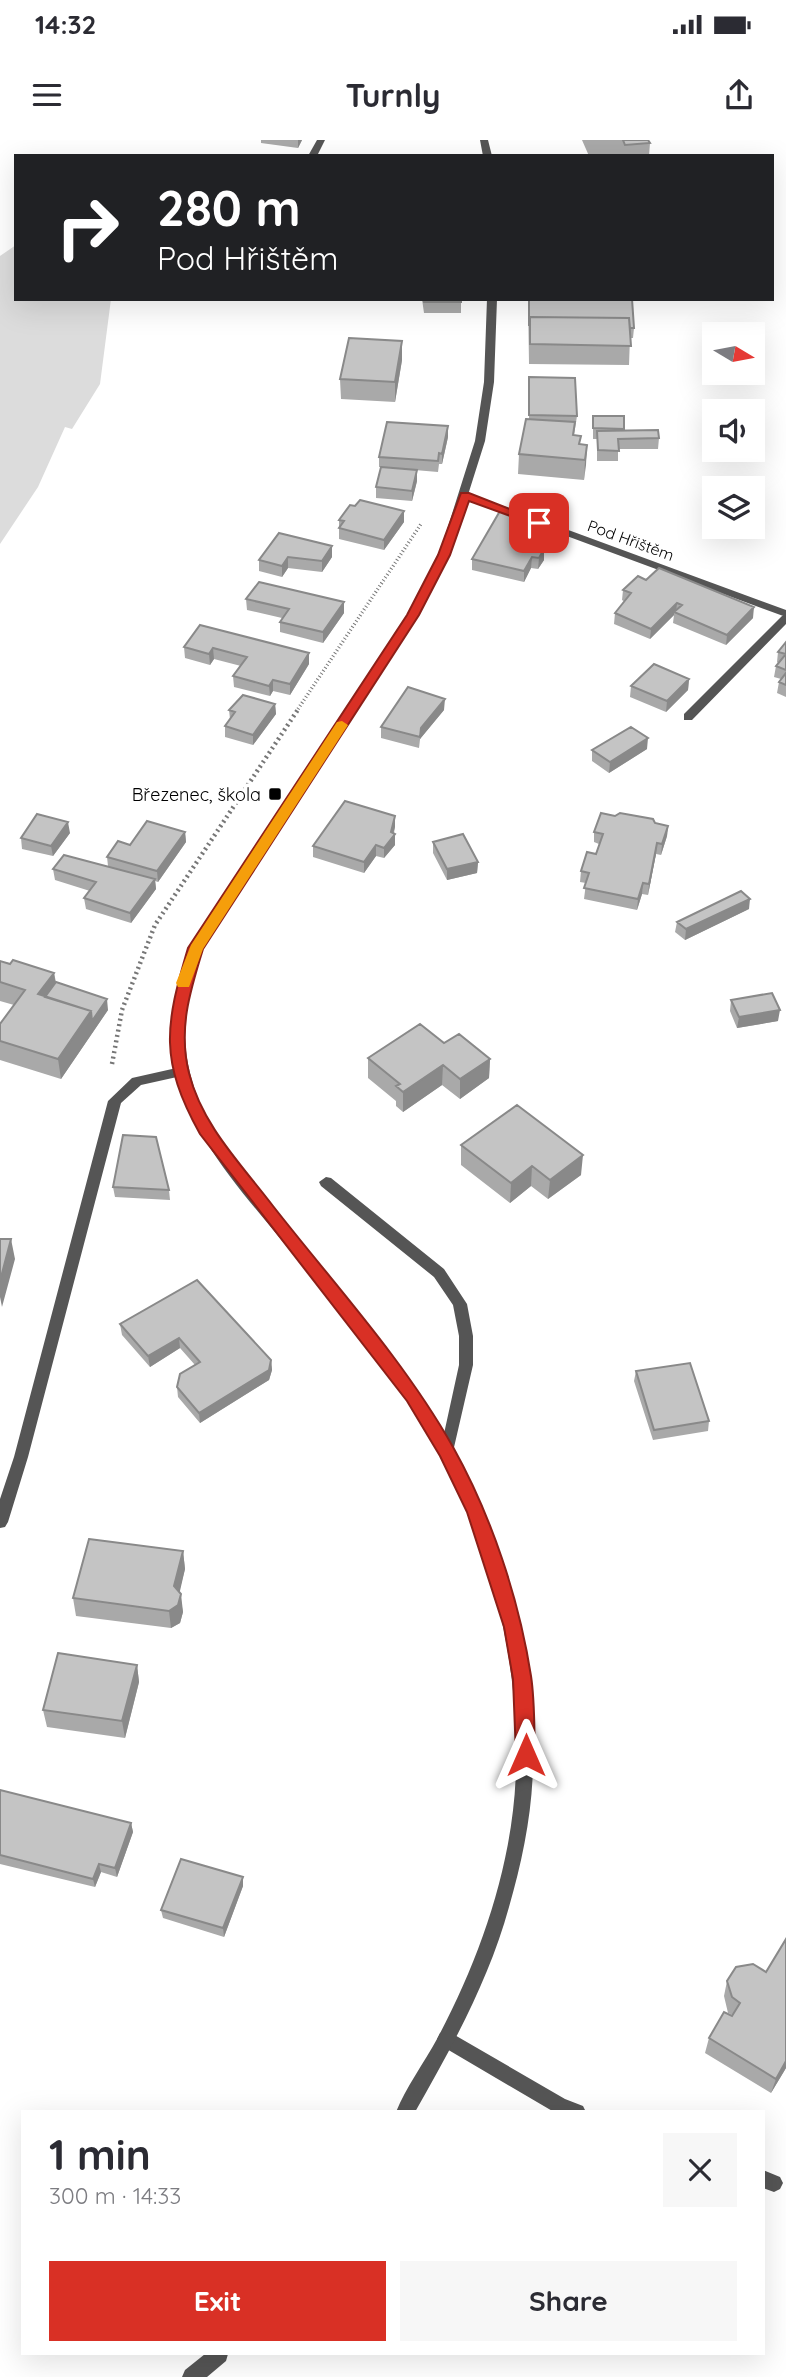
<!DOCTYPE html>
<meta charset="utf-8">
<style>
:root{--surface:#fff;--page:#f7f7f7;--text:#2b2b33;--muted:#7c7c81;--accent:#d93025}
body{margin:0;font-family:Quicksand,sans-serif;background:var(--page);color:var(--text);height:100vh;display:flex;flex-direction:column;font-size:26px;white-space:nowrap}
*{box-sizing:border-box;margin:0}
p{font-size:23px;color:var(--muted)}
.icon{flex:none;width:38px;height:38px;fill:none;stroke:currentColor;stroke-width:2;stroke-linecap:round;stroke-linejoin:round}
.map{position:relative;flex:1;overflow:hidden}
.details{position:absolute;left:21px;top:1970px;width:744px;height:245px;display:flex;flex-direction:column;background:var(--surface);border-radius:0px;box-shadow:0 7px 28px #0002}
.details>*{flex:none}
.banner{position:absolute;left:14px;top:14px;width:760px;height:147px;border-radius:0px;box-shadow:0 7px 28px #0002;background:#202124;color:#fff;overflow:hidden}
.needle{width:46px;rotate:100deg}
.tools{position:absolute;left:702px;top:182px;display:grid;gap:14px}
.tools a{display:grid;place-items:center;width:63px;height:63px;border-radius:0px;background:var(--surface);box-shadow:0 7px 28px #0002;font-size:35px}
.pin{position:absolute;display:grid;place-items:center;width:60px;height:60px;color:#fff;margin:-30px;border-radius:14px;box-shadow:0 4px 10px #0006}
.me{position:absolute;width:77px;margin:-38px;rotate:0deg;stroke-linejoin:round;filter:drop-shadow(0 0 5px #0008)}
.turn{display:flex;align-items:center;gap:24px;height:147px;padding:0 28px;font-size:32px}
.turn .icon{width:91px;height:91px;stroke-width:2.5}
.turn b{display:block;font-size:49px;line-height:60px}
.round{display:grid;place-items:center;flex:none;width:74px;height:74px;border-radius:0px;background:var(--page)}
.head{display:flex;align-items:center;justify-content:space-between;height:119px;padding:0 28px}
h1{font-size:42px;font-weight:700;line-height:52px}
.action{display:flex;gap:14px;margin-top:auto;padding:14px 28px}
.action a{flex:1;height:80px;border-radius:0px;background:var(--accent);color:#fff;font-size:28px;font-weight:700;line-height:80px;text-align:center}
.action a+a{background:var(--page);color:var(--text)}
.status{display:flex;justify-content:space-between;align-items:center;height:49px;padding:0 35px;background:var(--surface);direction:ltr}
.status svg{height:19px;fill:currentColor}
header{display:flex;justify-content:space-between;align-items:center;height:91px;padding:0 28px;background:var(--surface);font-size:32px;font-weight:700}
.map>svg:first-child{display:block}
.green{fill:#dcdcdc}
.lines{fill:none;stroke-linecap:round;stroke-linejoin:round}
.path-far1{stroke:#777;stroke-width:3.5;stroke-dasharray:1 2.5;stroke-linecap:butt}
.path{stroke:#777;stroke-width:4.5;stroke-dasharray:2 3.5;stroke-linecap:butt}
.service{fill:#555;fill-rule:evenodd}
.minor{fill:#555;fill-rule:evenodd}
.tertiary{fill:#555;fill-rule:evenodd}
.wall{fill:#a9a9a9}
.shaded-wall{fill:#898989}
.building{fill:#c4c4c4;stroke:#898989;stroke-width:2}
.route{fill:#d93025;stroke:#8d1f18;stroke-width:2}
.slow{fill:#f59e0b}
.poi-dot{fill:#000;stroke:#fff;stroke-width:2.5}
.labels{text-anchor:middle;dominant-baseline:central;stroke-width:7;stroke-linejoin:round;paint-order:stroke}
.far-street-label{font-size:16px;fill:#000;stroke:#fff}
.poi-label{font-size:18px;fill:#000;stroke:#fff;text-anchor:end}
</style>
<div class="status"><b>14:32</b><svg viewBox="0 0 49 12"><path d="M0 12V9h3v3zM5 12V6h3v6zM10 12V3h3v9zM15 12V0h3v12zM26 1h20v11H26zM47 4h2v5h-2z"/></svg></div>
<header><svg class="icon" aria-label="menu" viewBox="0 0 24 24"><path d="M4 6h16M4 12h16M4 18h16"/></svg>Turnly<svg class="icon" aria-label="share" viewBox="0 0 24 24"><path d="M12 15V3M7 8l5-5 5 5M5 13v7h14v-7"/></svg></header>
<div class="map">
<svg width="786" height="2237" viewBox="0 0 786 2237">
<rect width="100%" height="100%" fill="#fff"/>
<path class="green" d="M16,105V159H111L100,244L72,289L65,287L38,347L0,404V116Z"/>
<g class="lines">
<path class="path-far1" d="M298,569L421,384"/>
<path class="path" d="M112,924L122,870L155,785L299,568"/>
<path class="service" d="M317,0H325L317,16H308Z
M786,475V484L692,580H684V574L782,476Z
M326,1037L331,1038L444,1129L467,1164L473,1196V1225L452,1316L447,1318L442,1316L440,1312L459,1225V1196L453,1165L434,1137L321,1046L319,1042Z
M446,1890L565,1959L583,1966L586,1972H554L440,1905L437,1899L440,1893Z
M763,2030L780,2037L783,2043L780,2049L774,2052L763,2048Z"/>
<path class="minor" d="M465,352L786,470V477L461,357L460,355Z
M181,927L186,929L188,932L186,935L141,945L121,963L28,1317L8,1382L5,1387L0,1388V1359L14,1317L108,961L132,938Z"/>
<path class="tertiary" d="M480,0H488L492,16H483Z
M487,159H497L494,242L485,301L449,415L419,475L202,810C190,847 180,884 188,924C201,992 252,1045 296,1097C342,1154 392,1209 431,1271C498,1376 533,1503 533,1627C532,1674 522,1722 509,1767C489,1840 452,1907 415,1972H396C406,1947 424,1923 437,1899C481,1817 514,1721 516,1628C519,1513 488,1393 429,1294C389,1225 335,1165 284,1103C240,1049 188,994 174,923C167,884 177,846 190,809L407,475L439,415L475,301L484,242Z
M205,2214H228L226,2221L207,2237H182L185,2230Z"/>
</g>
<path class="wall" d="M261,0H302L298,8L261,3Z
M582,0H648L650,3L649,16H589Z
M422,159H461V173H424Z
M528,159H632L634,188L633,198H630L629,225L529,224Z
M402,201V220L395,262L341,259L340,239Z
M529,237L577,276L574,295L580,305H587L584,340L518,334L519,314L529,279Z
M593,276H624V291L659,298L658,309H618V321H597V299H593Z
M448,297L442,324H439L438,332L391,328L417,330V341L412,361L376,358V347L381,327H379V317Z
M355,366L404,382L384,410L339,399V380Z
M551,383L550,394L542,409L544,420L538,429L531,428L524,442L472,430V419Z
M332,406V417L322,432L288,428L282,437L259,431V420Z
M646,440L753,478L726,505L673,483L674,475L650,499L614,484L615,473L625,462L622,460L623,450Z
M246,459L344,473L323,503L280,492V482L282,478L247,470Z
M200,485L309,524L290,555L273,551L270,556L234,547L233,536L241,526L214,519L210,525L185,518L184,507Z
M786,502V557L777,553L779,542L781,539L774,537L776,526L778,523L777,522L778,512Z
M689,539L688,550L666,572L630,557L631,546Z
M275,564L276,574L253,605L225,597V586L230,579L229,570Z
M444,570L420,599L419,608L381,598V587Z
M647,609L609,633L592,621V610Z
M655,683L668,686L667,696L661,715L656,714L648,755L642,754L637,770L584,759L586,743L580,742L581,731L596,714L599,704L594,702V692Z
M395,687L394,693L395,705L384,718L376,716L364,733L313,717V706Z
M185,692L186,702L158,742L155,741L156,749L131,783L86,769L84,758L90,751L55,740L53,729L108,726L107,717L130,705Z
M70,693L53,716L22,709L21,698Z
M433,702L478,722L477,733L447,740L433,713Z
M749,769L685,800L675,792L677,782Z
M0,821L54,833L56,842L108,870L61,939L0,920V884L14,865L0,861Z
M731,860L778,881L737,888L730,871Z
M444,903L490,919L489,938L460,959L442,945L403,972L396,966V961L368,938V918Z
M461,1005L581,1035L548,1059L531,1046L510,1063L461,1025Z
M113,1047L169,1050L170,1060L115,1057Z
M120,1184L271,1220L272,1230L269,1240L200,1283L178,1257L177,1247L195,1225L180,1208L150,1227L122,1195Z
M636,1231L709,1281L708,1291L653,1300L634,1241Z
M183,1411L185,1429L179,1452L183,1472L180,1483L171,1488L76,1476L73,1458Z
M137,1525L139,1542L125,1598L47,1587L43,1570Z
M0,1650L131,1683L133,1692L117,1737L101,1732L95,1747L0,1724Z
M243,1737V1746L224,1797L163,1778L161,1770Z
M727,1841L786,1928L771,1953L705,1913L709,1898L733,1875L728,1873L724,1856Z"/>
<path class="shaded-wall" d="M298,0H302L298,8Z
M402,201V220L395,262V242Z
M448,286V297L442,324V314Z
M587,305L586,325L584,340L585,320Z
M417,330V341L412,361V351Z
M404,371V382L384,410V400Z
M551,383L550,394L537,419V408Z
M332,406V417L322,432V421Z
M544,409V420L538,429L539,418Z
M288,417V428L282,437V426Z
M532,417L531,428L524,442V431Z
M344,462V473L323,503V492Z
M677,463L676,473L674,472V475L650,499L651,489Z
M754,467L753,478L726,505L727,495Z
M213,508L214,519L210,525L209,514Z
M309,513V524L290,555V544Z
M689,539L688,550L666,572L667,561Z
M273,540V551L270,556L269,546Z
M445,559L444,570L420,599L419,608L421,588Z
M275,564L276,574L253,605V595Z
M648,598L647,609L609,633L610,622Z
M395,676V687L392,697L395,694V705L384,718V708Z
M68,682L70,693L53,716L51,706Z
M668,686L667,696L661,715L662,704Z
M185,692L186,702L158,742L157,731Z
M657,703L656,714L648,755L649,744Z
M376,705V716L364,733V722Z
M478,722L477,733L447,740V729Z
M155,739L156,749L131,783L130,773Z
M643,743L642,754L637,770L638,759Z
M750,759L749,769L685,800L686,789Z
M54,833L57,853L47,866L38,854Z
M107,859L108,870L61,939L58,919L91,871Z
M780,870L778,881L737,888L739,877Z
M490,919L489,938L460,959V939Z
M443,925L442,945L403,972V952Z
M583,1015L581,1035L548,1059L550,1040Z
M532,1026L531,1046L510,1063L511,1043Z
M11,1099L15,1119L2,1167L0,1157V1141Z
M179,1198L180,1208L150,1227L148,1216Z
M271,1220L272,1230L269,1240L200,1283L199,1273Z
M183,1411L185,1429L177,1464L174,1446Z
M181,1454L183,1472L180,1483L171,1488L169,1471Z
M137,1525L139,1542L125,1598L122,1581Z
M131,1683L133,1692L117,1737L115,1728Z
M99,1724L101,1732L95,1747L93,1739Z
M243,1737V1746L224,1797L223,1788Z
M786,1921V1928L771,1953L776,1939Z"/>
<path class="building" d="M623,0H648L650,3L625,5Z
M423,159H461V162H424Z
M529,159H632L634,188H630L629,178L530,177L529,186Z
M530,177L629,178L631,206L530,204Z
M349,198L402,201L395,242L340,239Z
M529,237L575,238L577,276L529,275Z
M593,276H624V289L593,288Z
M526,279L575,282L573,295L581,296L579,304L587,305L585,320L519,314Z
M387,282L448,286L442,314L439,313L438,321L379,317Z
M658,290L659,298L618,299L619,311L598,310L597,291Z
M381,327L417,330L412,351L376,347Z
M360,360L404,371L384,400L339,388L344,381L339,380L350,365L355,366Z
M500,371L551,383L537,408L544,409L539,418L532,417L524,431L472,419Z
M279,393L332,406L322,421L288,417L282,426L259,420Z
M659,428L754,467L727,495L674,472L682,465L677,463L651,489L615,473L631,453L623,450L638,436L646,440Z
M259,442L344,462L323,492L280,482L289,469L246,459Z
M200,485L309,513L290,544L273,540L269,546L233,536L247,517L213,508L209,514L184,507Z
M786,502V530L776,526L786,514L778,512Z
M654,524L689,539L667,561L631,546Z
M786,533V545L779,542Z
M408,547L445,559L421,588L420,597L381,587Z
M243,555L275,564L253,595L225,586L235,572L229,570Z
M631,587L648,598L610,622L592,610Z
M345,661L395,676L391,692L395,694L384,708L376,705L364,722L313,706Z
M601,673L615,676L620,673L653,679L655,683L668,686L662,704L657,703L649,744L643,743L638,759L584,748L589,733L581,731L587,712L596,714L603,694L594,692Z
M37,674L68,682L51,706L21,698Z
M147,681L185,692L157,731L107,717L118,701L130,705Z
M463,694L478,722L447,729L433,702Z
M64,715L155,739L130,773L84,758L96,742L53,729Z
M741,751L750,759L686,789L677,782Z
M13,820L54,833L38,854L91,871L58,919L0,901V884L25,850L0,842V821L10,824Z
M56,842L107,859L92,881L91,871L45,857Z
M772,853L780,870L739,877L731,860Z
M420,884L444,903L459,894L490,919L460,939L443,925L403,952L396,946L400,944L368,918Z
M517,965L583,1015L550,1040L532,1026L511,1043L461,1005Z
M123,995L156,997L169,1050L113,1047Z
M0,1099H11L0,1141Z
M197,1140L271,1220L269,1230L199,1273L177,1247L180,1234L200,1222L179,1198L148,1216L120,1184Z
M690,1223L709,1281L654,1290L636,1231Z
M89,1399L183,1411L174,1446L181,1454L178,1465L169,1471L73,1458Z
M58,1513L137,1525L122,1581L43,1570Z
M0,1650L131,1683L115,1728L99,1724L93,1739L0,1715Z
M181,1719L243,1737L223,1788L161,1770Z
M786,1799V1921L776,1939L709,1898L724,1872L732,1876L740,1863L732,1857L727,1841L736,1827L753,1824L766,1832Z"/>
<path class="route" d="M461,353H469L545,383L535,385L469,361L450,415L419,475L203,809C190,851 178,889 189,933C202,985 241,1024 273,1066C334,1144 404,1220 453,1307C491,1375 519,1458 531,1536C535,1562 534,1589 535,1615L532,1621L526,1623L519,1621L516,1615L513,1539L504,1487L467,1372L440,1316L407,1261L200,994C159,920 165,886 188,808L407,475L438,415Z"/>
<path class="slow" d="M342,581L348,585L203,809L189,847H178L176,843L191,805L337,582Z"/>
<rect class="poi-dot" x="268" y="647" width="14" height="14" rx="3.5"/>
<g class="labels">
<g class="far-street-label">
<text transform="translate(631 400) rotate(20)">Pod Hřištěm</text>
</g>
<g class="poi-label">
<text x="261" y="654">Březenec, škola</text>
</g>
</g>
</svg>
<div class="tools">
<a><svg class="needle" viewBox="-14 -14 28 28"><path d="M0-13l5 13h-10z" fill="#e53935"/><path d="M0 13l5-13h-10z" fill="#7c7c81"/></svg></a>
<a><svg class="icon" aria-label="sound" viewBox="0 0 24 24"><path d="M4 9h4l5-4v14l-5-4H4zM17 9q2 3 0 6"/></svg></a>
<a><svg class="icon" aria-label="layers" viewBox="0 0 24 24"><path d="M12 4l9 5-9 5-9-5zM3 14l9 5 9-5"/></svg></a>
</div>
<div class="pin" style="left:539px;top:383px;background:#d93025"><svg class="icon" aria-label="arrive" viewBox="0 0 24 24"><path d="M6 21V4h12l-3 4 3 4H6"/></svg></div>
<svg class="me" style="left:526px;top:1615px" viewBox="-20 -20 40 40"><path d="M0-17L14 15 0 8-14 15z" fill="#d93025" stroke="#fff" stroke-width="4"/></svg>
<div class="banner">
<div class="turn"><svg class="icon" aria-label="right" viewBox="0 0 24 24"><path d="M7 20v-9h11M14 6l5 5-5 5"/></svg><div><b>280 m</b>Pod Hřištěm</div></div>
</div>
<section class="details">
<div class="head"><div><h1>1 min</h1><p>300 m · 14:33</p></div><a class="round"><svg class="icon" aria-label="close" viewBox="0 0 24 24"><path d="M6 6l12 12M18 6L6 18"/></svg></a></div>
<div class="action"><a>Exit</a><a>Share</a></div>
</section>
</div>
